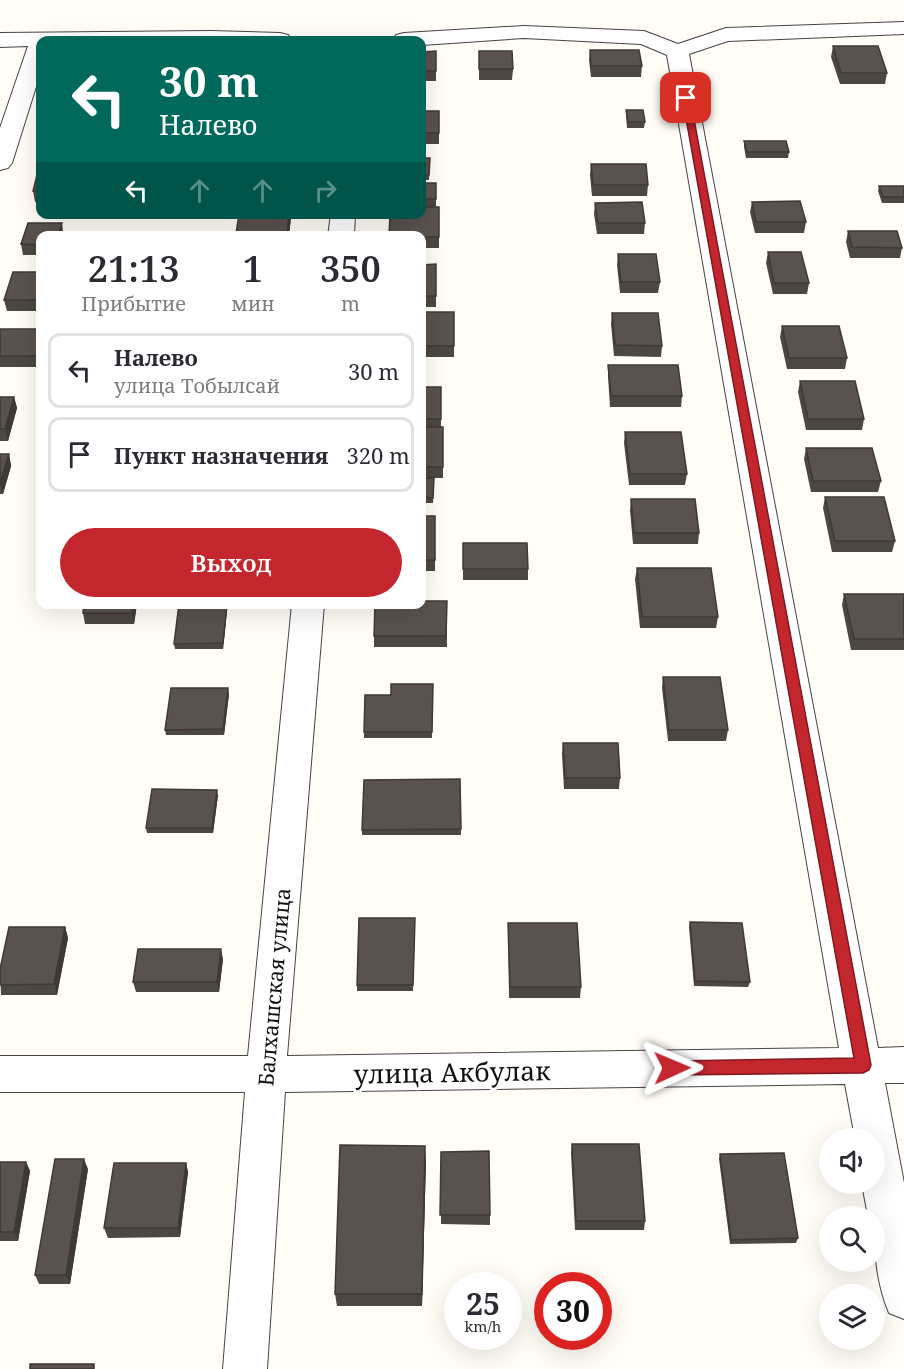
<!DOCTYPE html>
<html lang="ru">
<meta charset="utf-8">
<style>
:root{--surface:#fff;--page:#f2f2f3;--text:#2b2b33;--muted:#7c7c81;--line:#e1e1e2;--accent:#c4262e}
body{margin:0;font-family:"Noto Serif",serif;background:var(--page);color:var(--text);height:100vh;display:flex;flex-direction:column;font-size:22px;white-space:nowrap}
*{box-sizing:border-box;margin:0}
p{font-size:20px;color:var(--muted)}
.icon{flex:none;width:33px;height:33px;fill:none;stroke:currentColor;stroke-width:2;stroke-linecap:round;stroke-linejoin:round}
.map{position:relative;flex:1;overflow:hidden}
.side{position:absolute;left:36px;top:231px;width:390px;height:378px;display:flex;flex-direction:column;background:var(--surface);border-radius:12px;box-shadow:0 6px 24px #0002}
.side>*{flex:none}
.hud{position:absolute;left:36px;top:36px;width:390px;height:183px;border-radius:12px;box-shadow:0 6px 24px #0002;background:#00695c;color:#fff;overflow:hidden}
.buttons{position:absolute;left:819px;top:1128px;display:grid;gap:12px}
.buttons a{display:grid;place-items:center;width:66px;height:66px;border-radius:50%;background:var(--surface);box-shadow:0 6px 24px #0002;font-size:30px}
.speed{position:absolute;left:444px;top:1272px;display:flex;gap:12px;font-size:30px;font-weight:700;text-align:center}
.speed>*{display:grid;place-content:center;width:78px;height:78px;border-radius:50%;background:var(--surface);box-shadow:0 6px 24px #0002;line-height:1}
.speed small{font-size:15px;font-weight:400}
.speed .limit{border:9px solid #d22;background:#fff;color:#111}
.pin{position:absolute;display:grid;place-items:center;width:51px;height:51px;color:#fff;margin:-26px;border-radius:12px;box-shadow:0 3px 9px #0006}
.me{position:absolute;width:66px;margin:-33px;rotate:89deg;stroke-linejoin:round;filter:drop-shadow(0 0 4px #0008)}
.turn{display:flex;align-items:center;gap:21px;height:126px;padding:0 24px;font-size:27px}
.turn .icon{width:78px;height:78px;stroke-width:2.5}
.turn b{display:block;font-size:42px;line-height:51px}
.lanes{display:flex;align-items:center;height:57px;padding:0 24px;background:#0003;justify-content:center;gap:30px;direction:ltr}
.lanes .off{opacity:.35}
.eta{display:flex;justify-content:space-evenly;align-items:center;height:102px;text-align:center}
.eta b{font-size:36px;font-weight:600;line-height:42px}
.cta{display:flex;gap:12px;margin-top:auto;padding:12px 24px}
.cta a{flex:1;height:69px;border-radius:36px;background:var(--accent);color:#fff;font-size:24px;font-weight:600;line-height:69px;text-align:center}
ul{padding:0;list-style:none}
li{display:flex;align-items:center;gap:18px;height:75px;margin:0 12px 9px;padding:0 12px;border:3px solid var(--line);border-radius:12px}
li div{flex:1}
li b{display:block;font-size:22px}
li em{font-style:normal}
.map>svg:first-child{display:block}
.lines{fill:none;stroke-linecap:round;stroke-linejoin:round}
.minor-casing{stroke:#444;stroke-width:2}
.minor{fill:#fff;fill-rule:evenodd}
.wall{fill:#4d4742}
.shaded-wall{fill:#3f3936}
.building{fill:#5a524d;stroke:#3f3936;stroke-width:1.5}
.route{fill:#c4262e;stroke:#7f191e;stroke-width:1.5}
.labels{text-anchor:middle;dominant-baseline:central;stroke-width:6;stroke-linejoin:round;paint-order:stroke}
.street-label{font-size:21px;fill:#111;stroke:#fff}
.near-street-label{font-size:26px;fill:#111;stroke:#fff}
</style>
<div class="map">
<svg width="904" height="1369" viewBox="0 0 904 1369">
<rect width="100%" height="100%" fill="#fffdf5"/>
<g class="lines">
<g class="minor-casing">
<path id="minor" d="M904,22V34L728,41L689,54L878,1048L904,1047V1083H885L904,1183V1319L889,1313C876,1282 874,1250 874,1216H868L862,1184H874V1138H855L845,1084L285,1092L267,1369H223L245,1092H0V1056H248L292,604H324L287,1056L839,1048L667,55L641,44L524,38L422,45V40H393L396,35L404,33L524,26L644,31L678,44L726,28Z
M211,31L280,33L288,35L291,40H40V74L12,163L8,168L0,170V128L28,46L0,47V33Z
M331,214H355L354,236H328Z"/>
</g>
<use href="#minor" class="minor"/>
</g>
<path class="wall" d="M833,46L887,73L885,84H840L831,57Z
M590,50L642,66L641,77H591L589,60Z
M436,51V81H422V52Z
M479,51L513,69L512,80H479Z
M626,110L645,122L644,128H627L626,116Z
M422,111H439V144H422Z
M744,141L789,152L788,158H746L744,147Z
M422,158H430L429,180H422Z
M591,164L648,185L647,196H592L590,175Z
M40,171V202H35L33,191Z
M422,183H436V207H439V248H422Z
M879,186H904V203H882L878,191Z
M752,202L806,222L804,233H755L750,212Z
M595,203L645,223L644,234H597L594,214Z
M291,217L289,236H236V234Z
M28,223H62L63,236H40V255H23L21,244Z
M848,231L902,248L900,258H850L846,242Z
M768,252L809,283L807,294H773L766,263Z
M618,254L660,282L658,293H620L617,265Z
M436,264V307H422V265Z
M40,272V311H7L4,300Z
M422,312H454V357H422Z
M612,313L662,346L661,357L614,356L611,324Z
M782,326L847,358L845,369H787L780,337Z
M0,329H40V367H0Z
M608,365L682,396L681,407H610L608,376Z
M800,381L864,419L862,430H806L798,392Z
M422,387H441V427H443V478H434L433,503H422Z
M0,397H14L17,408L8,441H0Z
M625,432L687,474L685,485H629L624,443Z
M806,448L881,481L878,492H811L804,459Z
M0,454H9L11,466L3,494H0Z
M825,497L895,541L892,552H832L823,508Z
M631,499L699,533L698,544H633L630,510Z
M422,516H435V571H422Z
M463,543L528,569V580H463Z
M637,568L718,617L716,628H640L635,579Z
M844,594H904V650H851L842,605Z
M447,601V647H374V636Z
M84,604H137L134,624H85L83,613Z
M227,604V610L223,649H175L174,644Z
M663,677L728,730L726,741H668L662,688Z
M433,684L432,738H364V732L391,695Z
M229,694L224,735H166L165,730Z
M563,743L620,778L619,789H564L562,754Z
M460,779L461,835H362V830Z
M218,795L213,833H147L146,828Z
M415,918L413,991H357V985Z
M690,922L750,982L748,987L694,986L689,927Z
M508,923L581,987L580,998H509Z
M65,927L68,938L57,995H1L0,969Z
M223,959L219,992H136L133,982Z
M572,1144L645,1221L644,1230H575L571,1153Z
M441,1152L490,1215V1225L441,1224Z
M720,1154L798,1238L796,1243L730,1244L719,1159Z
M426,1160L422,1306H337L335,1294Z
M0,1162H26L30,1171L18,1241H0Z
M186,1163L188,1172L180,1237L108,1238L104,1228Z
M88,1169L70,1284H39L35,1275Z"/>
<path class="shaded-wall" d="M289,214H291V217L289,236H287Z
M62,223L63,236H58Z
M14,397L17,408L8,441L5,429Z
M9,454L11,466L3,494L0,483Z
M133,604H137L134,624L132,613Z
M227,604V610L223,649V643Z
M228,688L229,694L224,735L223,729Z
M217,790L218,795L213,833L212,828Z
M65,927L68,938L57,995L54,984Z
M221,949L223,959L219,992L217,982Z
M425,1146L426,1160L422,1306V1294Z
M84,1159L88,1169L70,1284L66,1275Z
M26,1162L30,1171L18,1241L14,1232Z
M186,1163L188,1172L180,1237L178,1228Z"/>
<path class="building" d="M833,46H878L887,73H841Z
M590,50H639L642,66H591Z
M436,51V71H422V52Z
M479,51H512L513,69H479Z
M626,110H643L645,122H628Z
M422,111H439V133H422Z
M744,141H786L789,152H747Z
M422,158H430L429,175H422Z
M591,164H646L648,185H593Z
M38,171H40V191H33Z
M422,183H436V199H422Z
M879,186H904V197H883Z
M800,201L806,222H756L752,202Z
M642,202L645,223H598L595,203Z
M422,207H439V237H422V236H389L390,214H422Z
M239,214H289L287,234H236Z
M28,223H62L58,236H40V245L21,244Z
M848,231H897L902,248L852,247Z
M768,252H801L809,283H774Z
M618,254H656L660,282H621Z
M436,264V296H422V265Z
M13,272H40V300H4Z
M422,312H454V346H422Z
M612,313H658L662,346L615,345Z
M782,326H839L847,358H789Z
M0,329H40V356H0Z
M608,365H678L682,396H611Z
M800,381H855L864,419H808Z
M422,387H441V419H422Z
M0,397H14L5,429H0Z
M422,427H443V467H422Z
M625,432H681L687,474H630Z
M806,448H872L881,481H813Z
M0,454H9L0,483Z
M422,478H434L433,498L422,497Z
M825,497H884L895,541H835Z
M631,499H695L699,533H634Z
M422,516H435V560H422Z
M463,543H527L528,569H463Z
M637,568H711L718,617H642Z
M844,594H904V639H854Z
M422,601H447L446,636H374L375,604H422Z
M84,604H133L132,613H83Z
M179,604H227L223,643L174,644Z
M663,677H720L728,730H669Z
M391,684H433L432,732H364L365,695H391Z
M171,688H228L223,729L165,730Z
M563,743H618L620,778H565Z
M460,779L461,829L362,830L364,780Z
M152,789L217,790L212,828H146Z
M359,918H415L413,985H357Z
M690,922L742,923L750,982L695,981Z
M508,923H577L581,987H510Z
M9,927H65L54,984L0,985V969Z
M138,949H221L217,982H133Z
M572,1144H639L645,1221H576Z
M340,1145L425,1146L422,1294H335Z
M489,1151L490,1215H440L441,1152Z
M784,1153L798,1238L731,1240L720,1154Z
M55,1159H84L66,1275H35Z
M0,1162H26L14,1232H0Z
M114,1163H186L178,1228H104Z
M30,1364H94V1369H30Z"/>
<path class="route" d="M682,96L690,98L871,1065L869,1070L863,1073L672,1075L666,1073L664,1068L666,1063L672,1061L854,1058Z"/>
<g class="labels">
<g class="street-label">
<text transform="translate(274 987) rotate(-85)">Балхашская улица</text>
</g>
<g class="near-street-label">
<text transform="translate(452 1072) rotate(-1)">улица Акбулак</text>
</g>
</g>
</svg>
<div class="buttons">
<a><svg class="icon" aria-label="sound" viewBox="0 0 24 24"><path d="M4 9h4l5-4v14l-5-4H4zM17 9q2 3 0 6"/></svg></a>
<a><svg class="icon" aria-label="search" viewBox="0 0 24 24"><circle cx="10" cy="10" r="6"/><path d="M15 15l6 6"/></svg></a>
<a><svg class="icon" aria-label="layers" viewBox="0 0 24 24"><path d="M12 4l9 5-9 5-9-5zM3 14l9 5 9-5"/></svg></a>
</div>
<div class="speed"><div>25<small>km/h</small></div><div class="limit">30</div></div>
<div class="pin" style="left:686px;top:98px;background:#d93025"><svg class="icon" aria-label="arrive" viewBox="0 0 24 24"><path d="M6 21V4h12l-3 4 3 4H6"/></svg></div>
<svg class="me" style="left:672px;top:1068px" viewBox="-20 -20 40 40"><path d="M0-17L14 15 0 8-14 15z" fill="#c4262e" stroke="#fff" stroke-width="4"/></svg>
<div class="hud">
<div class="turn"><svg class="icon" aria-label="left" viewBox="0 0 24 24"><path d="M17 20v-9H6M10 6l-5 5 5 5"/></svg><div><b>30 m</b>Налево</div></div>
<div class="lanes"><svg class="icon" aria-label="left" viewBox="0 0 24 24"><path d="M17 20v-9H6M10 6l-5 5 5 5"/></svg><svg class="icon off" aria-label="ahead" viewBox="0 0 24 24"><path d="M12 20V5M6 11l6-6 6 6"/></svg><svg class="icon off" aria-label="ahead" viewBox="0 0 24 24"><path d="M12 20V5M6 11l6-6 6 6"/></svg><svg class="icon off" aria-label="right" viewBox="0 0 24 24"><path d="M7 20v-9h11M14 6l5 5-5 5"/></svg></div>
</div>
<section class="side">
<div class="eta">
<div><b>21:13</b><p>Прибытие</p></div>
<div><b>1</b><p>мин</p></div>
<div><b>350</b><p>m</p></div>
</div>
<ul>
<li><svg class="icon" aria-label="left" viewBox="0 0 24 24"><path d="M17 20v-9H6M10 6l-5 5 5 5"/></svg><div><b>Налево</b><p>улица Тобылсай</p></div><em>30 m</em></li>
<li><svg class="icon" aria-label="arrive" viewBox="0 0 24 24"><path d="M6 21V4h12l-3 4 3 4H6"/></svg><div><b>Пункт назначения</b></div><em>320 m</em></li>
</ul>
<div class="cta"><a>Выход</a></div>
</section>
</div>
